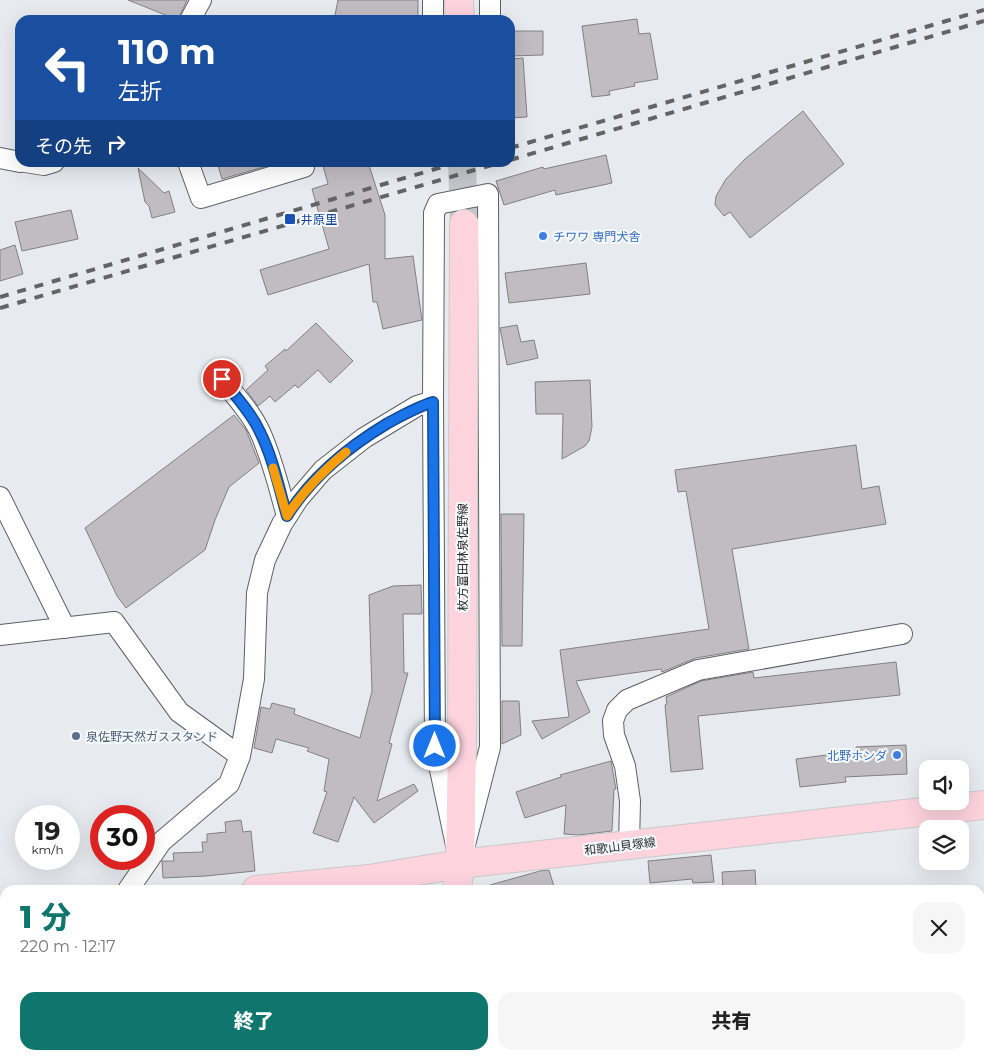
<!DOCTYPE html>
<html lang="ja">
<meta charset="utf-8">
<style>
:root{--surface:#fff;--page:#f6f6f6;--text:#222;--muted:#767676;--accent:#0f766e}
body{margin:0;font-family:Montserrat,"Noto Sans JP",sans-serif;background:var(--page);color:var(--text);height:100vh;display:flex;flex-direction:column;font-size:19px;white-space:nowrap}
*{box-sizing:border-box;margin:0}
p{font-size:16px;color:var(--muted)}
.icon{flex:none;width:28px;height:28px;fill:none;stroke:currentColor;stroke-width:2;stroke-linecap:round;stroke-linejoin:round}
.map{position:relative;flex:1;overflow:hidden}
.panel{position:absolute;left:0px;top:885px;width:985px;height:175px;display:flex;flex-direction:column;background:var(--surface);border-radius:15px 15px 0 0;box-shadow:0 5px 20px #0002}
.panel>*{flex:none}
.hud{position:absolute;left:15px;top:15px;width:500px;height:152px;border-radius:15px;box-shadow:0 5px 20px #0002;background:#1a4fa0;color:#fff;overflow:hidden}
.fabs{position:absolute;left:919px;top:760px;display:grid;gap:10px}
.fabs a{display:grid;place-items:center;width:50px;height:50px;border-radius:10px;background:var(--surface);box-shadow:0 5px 20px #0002;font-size:25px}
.speed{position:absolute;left:15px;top:805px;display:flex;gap:10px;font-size:25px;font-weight:700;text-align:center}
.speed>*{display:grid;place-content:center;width:65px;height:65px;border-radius:50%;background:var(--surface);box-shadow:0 5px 20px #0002;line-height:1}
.speed small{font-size:12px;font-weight:400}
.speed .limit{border:8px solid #d22;background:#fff;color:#111}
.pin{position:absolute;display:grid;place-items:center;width:42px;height:42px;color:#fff;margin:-21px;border:2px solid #fff;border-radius:50%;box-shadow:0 1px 5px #0007}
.me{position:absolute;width:55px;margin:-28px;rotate:0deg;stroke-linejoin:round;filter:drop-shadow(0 0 4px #0008)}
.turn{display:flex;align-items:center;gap:18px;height:105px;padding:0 20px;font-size:22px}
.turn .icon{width:65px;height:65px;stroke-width:2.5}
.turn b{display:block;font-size:35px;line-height:42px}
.then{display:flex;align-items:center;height:48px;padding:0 20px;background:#0003;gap:10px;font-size:19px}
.round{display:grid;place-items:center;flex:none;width:52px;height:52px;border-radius:15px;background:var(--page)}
.summary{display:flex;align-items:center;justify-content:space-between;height:85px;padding:0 20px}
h1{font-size:30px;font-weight:800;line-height:38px;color:var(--accent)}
.button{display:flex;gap:10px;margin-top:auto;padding:10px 20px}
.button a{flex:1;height:58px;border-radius:15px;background:var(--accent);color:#fff;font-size:20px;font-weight:800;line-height:58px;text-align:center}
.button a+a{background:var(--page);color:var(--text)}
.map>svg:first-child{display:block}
.building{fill:#c0bcc1;stroke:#838084}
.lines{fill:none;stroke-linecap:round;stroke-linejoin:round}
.primary-tunnel{stroke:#c2c5c9;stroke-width:28;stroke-dasharray:28 14;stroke-linecap:butt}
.minor-casing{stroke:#5d6165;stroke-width:22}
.primary-casing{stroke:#c9c9c9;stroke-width:30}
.minor{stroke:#fff;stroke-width:20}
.primary{stroke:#fdd3de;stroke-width:28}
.rail{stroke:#626466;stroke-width:4;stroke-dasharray:9 9;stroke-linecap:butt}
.route-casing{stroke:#114b97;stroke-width:12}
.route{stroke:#1a73e8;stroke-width:9}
.slow{stroke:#f59e0b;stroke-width:9}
.transit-dot{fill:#1a4fb4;stroke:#f4f9fd;stroke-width:2}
.shop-dot{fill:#3f7fe0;stroke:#f4f9fd;stroke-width:2}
.service-dot{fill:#5c6f8a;stroke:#f4f9fd;stroke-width:2}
.labels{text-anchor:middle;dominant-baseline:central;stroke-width:4;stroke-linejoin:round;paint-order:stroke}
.transit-label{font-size:12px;fill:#164399;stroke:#f4f9fd;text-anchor:start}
.shop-label{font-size:12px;fill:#366cbe;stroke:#f4f9fd;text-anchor:start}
.street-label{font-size:12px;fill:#2e2f31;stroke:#f4f9fd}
.service-label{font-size:12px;fill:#4e5e75;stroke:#f4f9fd;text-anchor:start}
</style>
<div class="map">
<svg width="984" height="1060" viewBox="0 0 984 1060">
<rect width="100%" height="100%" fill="#e7ebef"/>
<path class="building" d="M128,0H187L178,20Z
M338,0H418V20H334Z
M637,19L639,34L650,33L658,79L634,83L635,86L609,91L610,95L592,97L582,26Z
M510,31H543V55L510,56Z
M523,58L527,117L510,118V59Z
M803,111L844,164L750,238L730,212L724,216L715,205L716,196L726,179L745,159Z
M606,155L612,183L556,195L555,190L504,205L496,181L543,167L544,169Z
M217,162H267V166L222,179Z
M322,162H368L385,215V259L413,256L422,320L383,329L377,302H373L369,264L268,295L260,270L329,249L312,189L328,184Z
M138,168L164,193L169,191L175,212L152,218L149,206L145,202Z
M71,210L78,239L22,251L15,222Z
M15,245L23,274L0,281V250Z
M586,263L590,294L509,303L505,273Z
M316,323L353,361L330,383L318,370L298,388L295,385L275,402L270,396L258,406L246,390L268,370L265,366L285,349L286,351Z
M517,325L521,342L534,340L538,358L507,365L500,328Z
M590,380L592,427L589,441L585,446L562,459L563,414H536L535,382Z
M234,415L246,430L259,463L229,487L215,520L205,550L126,608L117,596L85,528Z
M856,445L862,489L879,486L886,524L732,549L749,649L696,658L662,672L661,669L576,681L590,712L542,739L532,721L569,717L560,650L709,629L686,491L678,492L675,470Z
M501,514H524L522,646H502Z
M421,585L422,614H403L404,673H408L389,743L392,744L377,801L414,784L418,791L374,823L354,797L338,842L313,833L327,792L324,791L329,759L307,751L309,748L276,739L272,753L254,748L261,707L270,709L272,703L295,709L294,714L360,738L372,691L369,595L393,586Z
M896,662L900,695L698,716L703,769L671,772L665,705L667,704L666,697L701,681L753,672L754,678Z
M502,701H519L521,735L502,744Z
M906,745L907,774L845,777L846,782L800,787L796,759L857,751L856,747Z
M611,761L616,789H614L612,831L579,835L564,834L566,805L525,818L516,792L561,777L560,775Z
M241,820L243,832L251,831L255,871L206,876L163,878L162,861H174L173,853L203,852L202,842H207V834L226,832L225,822Z
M711,855L714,882L693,883L692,879L650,883L648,861Z
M549,870L555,890H491L490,885L540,871Z
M755,870L756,889L723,890L722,872Z"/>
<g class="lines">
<path class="primary-tunnel" d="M462,162L464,224"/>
<g class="minor-casing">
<path id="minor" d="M433,0V20
M490,0V20
M190,20L201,0
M0,158L20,162
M25,162L44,165L54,162
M188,162L201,198L304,167L303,162
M488,194L490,747L460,864L435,746L433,401L434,213L438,204Z
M222,379C235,396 251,412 260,432C272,458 279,488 287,516
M0,497L65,628
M0,635L114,622L179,712L240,756L229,784L161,842L128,890
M240,756L254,679L257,593L265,560L282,524L298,499L323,470L364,438L417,406L433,401
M629,845L630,801L625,766L614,735L613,721L617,710L627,700L698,670L902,634
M980,1019H984
M81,1060L83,1055
M806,1060L818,1055"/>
</g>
<g class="primary-casing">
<path id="primary" d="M459,0L460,20
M256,890L369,879L460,864L984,805
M457,890L460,864L462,741L464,224
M0,913H5
M439,1060L440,1055"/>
</g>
<use href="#minor" class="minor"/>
<use href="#primary" class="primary"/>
<path class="rail" d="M510,148L984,10
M510,160L984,21
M0,297L459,162
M0,308L502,162"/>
</g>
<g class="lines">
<g class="route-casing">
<path id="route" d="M222,379C235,396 251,412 260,432C273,458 279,488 287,516C312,476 348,447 388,423C403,415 417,407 433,402L435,746"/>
</g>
<use href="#route" class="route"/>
<path class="slow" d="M273,468L287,516C303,491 323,471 346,452"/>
</g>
<rect class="transit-dot" x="284" y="213" width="12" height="12" rx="2.5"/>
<g class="shop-dot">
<circle cx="543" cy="236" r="5"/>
<circle cx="897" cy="755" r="5"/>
</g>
<circle class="service-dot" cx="76" cy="736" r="5"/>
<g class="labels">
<g class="transit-label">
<text x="301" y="219">井原里</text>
</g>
<g class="shop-label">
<text x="553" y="236">チワワ 専門犬舎</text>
<text x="887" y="755" text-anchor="end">北野ホンダ</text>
</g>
<g class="street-label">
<text transform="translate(462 557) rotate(-90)">枚方富田林泉佐野線</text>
<text transform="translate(620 846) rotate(-7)">和歌山貝塚線</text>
</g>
<g class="service-label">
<text x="86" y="736">泉佐野天然ガススタンド</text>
</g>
</g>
</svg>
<div class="fabs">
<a><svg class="icon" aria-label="sound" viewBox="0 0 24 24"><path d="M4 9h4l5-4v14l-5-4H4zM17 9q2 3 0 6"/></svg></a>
<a><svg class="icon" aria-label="layers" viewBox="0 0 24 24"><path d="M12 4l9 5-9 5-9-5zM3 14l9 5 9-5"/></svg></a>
</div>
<div class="speed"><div>19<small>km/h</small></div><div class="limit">30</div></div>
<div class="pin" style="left:222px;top:379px;background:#d93025"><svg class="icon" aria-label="arrive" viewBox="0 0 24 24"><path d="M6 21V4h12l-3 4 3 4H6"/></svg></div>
<svg class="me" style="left:435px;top:746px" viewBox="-20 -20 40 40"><circle r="17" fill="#1a73e8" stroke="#fff" stroke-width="3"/><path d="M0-11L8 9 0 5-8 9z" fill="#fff"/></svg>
<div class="hud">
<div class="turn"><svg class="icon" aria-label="left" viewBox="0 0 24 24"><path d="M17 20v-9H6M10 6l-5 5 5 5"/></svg><div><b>110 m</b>左折</div></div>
<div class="then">その先<svg class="icon" aria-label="right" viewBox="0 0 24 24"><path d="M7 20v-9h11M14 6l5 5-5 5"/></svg></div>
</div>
<section class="panel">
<div class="summary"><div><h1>1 分</h1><p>220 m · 12:17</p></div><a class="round"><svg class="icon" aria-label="close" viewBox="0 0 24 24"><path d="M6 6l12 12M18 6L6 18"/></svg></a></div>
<div class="button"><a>終了</a><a>共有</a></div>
</section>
</div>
